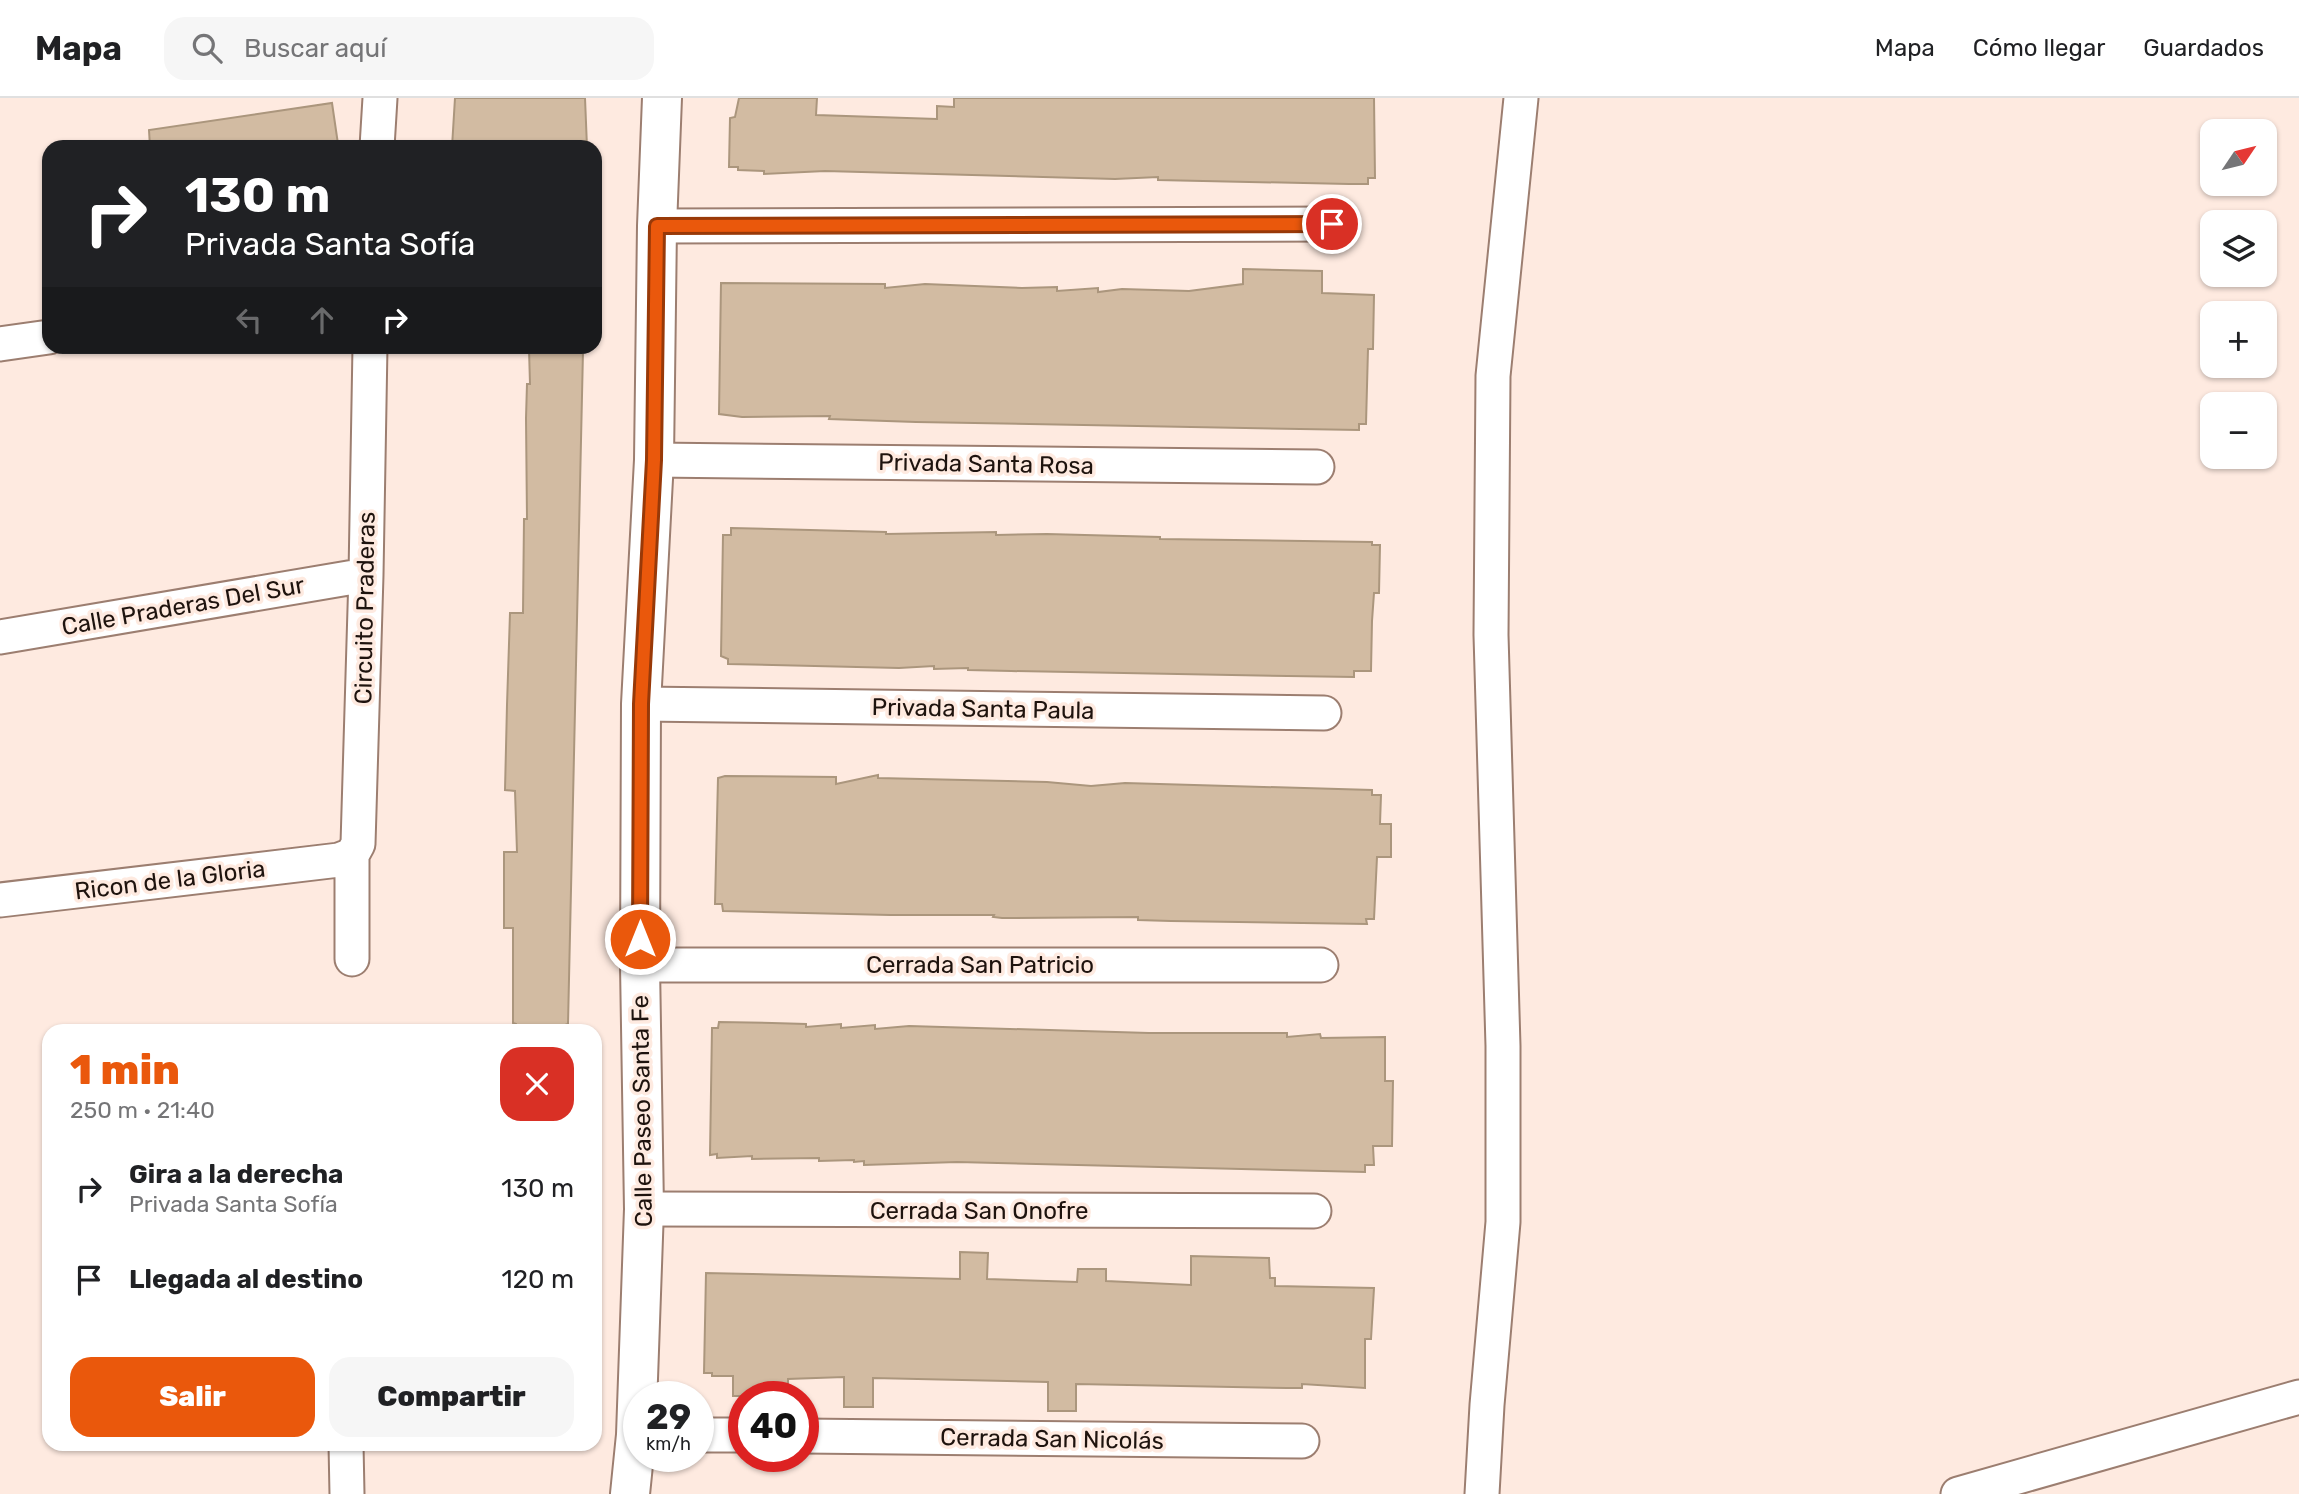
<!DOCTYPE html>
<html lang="es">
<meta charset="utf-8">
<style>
:root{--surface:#fff;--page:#f6f6f6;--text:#202124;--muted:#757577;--line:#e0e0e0;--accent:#ea580c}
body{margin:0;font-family:Rubik,sans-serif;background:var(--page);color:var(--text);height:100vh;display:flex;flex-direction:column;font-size:26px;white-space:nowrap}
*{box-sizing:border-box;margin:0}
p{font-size:23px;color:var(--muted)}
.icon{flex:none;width:38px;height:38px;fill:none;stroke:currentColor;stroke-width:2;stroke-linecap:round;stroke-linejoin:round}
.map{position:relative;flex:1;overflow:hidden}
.drawer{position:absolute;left:42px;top:926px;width:560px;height:427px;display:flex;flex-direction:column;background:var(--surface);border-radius:21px;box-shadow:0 2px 5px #0004}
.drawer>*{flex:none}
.banner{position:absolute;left:42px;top:42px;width:560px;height:214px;border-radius:21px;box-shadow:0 2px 5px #0004;background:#202124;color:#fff;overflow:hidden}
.needle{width:46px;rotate:55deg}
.tools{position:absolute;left:2200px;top:21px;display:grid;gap:14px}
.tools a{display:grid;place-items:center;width:77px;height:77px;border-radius:14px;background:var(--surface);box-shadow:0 2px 5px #0004;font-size:35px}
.speed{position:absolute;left:623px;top:1283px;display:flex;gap:14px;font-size:35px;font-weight:700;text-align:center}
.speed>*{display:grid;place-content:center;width:91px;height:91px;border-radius:50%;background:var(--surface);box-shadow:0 2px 5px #0004;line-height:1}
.speed small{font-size:18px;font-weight:400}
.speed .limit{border:10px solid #d22;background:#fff;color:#111}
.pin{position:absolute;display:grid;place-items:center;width:60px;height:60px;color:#fff;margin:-30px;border:4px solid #fff;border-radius:50%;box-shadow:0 2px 7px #0007}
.me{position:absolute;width:77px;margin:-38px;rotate:0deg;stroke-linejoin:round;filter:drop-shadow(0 0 5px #0008)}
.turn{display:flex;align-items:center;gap:24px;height:147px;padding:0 28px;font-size:32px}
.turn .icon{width:91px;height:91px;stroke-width:2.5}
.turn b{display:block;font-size:49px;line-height:60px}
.lanes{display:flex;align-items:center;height:66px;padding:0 28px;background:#0003;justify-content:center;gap:35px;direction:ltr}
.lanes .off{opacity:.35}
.round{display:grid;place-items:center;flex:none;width:74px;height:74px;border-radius:21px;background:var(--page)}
.headline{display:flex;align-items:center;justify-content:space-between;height:119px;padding:0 28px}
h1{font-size:42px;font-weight:800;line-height:52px;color:var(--accent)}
.action{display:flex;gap:14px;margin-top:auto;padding:14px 28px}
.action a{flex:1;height:80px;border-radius:21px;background:var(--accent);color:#fff;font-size:28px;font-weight:800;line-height:80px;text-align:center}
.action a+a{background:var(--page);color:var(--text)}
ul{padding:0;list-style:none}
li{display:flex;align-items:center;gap:21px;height:91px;padding:0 28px}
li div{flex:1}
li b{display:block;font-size:26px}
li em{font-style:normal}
header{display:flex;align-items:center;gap:42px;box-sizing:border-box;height:98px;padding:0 35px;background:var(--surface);border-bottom:2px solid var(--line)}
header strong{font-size:33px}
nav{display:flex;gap:38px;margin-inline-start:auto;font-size:24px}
.search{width:490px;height:63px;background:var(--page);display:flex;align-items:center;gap:18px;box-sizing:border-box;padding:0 24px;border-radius:21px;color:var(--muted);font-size:26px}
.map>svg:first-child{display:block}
.building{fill:#d2bba2;stroke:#ab967d;stroke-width:2}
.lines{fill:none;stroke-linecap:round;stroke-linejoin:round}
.street-casing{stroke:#9c7e70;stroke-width:37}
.secondary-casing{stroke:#9c7e70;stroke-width:42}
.street{stroke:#fff;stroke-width:33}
.secondary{stroke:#fff;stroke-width:38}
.route-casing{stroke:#983908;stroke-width:18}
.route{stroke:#ea580c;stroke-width:12}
.labels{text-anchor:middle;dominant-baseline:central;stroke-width:7;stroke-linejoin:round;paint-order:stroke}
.street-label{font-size:24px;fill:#1e130e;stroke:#feeae0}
</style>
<header>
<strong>Mapa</strong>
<div class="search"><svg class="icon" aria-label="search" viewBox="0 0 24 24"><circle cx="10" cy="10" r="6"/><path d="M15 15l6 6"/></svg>Buscar aquí</div>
<nav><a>Mapa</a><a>Cómo llegar</a><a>Guardados</a></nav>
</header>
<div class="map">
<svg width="2299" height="1396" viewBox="0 0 2299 1396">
<rect width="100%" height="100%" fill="#feeae0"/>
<path class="building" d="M455,0H585L587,49H452Z
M739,0H817L816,17L937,21V8L954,9V0H1374L1375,80H1368V86H1349L1158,82V79L1115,81L825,73L764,76V73L738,72V69H729L730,20L735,19Z
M332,5L338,46L321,49H150L149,32Z
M1243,171L1322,173V195L1374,197L1373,251H1368L1366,326H1359V332L916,324L829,321L830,318L742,319L719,316L721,185L885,186V190L925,186L1022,190L1057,189V193L1098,190V194L1122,191L1189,193L1243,186Z
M531,248H576V253H583L568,926L565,927V933H517L516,926L513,925V830H504V754H517L515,693L505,692L507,607L510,515H523L524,421H527L526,320L527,286H530L529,251L531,252Z
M731,430L886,434V436L996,434V437L1047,436L1160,439V441L1372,444V447H1380L1379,495H1374L1372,523L1371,573H1354V579L1288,578L1011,573L968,572V570L934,571V568L899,570L728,566V561L721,558L723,437H731Z
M878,677V680L1047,684L1091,688L1125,685L1372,692V697H1381L1380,726H1391V759H1377L1374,821H1366L1367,826L1171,823L1138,822V819L1002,820L993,819L994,817H890L723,813L722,806H715L718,680L725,678L836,679V686Z
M719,924L772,925L806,926V929L841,926V930L875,927V931L909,928L1149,935H1287V939L1320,936L1321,940L1385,939V983H1393L1392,1048H1373L1374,1067H1365V1074L957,1064L864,1067V1063L854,1064V1062L819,1063V1060L752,1061V1058L717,1060V1056L710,1057L712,930H718Z
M960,1154L988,1155L987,1181L1077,1184L1078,1171H1106V1183L1191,1187V1158L1269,1160L1270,1180H1275V1188L1374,1190L1371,1241H1365V1290L1302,1286V1290H1287L1076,1286V1313H1048V1284L873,1280V1309H844V1279L788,1281V1298H733V1278H712V1275H704L706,1175L960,1181Z"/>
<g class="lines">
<g class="street-casing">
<path id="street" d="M377,49L380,0
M657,128L1332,126
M0,246L49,239
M654,362L1317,369
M0,539L366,477
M641,606L1324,615
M0,802L339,762L352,757L358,746L366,477L370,248
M352,861V757
M640,867H1321
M644,1111L1314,1113
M698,1337H744
M803,1338L1302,1343
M346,1346L347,1396
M1482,1396L1487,1307L1503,1124V948L1491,537L1493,278L1521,0
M1958,1396L2299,1299"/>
</g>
<g class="secondary-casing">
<path id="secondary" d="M630,1396L636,1337L644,1111L640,867L641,606L654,362L657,128L662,0"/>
</g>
<use href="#street" class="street"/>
<use href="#secondary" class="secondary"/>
</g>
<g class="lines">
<g class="route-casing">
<path id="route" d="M640,841L641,606L654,362L657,128L1332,126"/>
</g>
<use href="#route" class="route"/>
</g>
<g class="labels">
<g class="street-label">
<text transform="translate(986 366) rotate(1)">Privada Santa Rosa</text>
<text transform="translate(183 508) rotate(-10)">Calle Praderas Del Sur</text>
<text transform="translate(365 510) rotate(-89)">Circuito Praderas</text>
<text transform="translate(983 611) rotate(1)">Privada Santa Paula</text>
<text transform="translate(170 782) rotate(-7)">Ricon de la Gloria</text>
<text x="980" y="867">Cerrada San Patricio</text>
<text transform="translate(642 1013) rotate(-91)">Calle Paseo Santa Fe</text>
<text x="979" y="1113">Cerrada San Onofre</text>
<text transform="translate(1052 1341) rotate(1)">Cerrada San Nicolás</text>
</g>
</g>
</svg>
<div class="tools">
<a><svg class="needle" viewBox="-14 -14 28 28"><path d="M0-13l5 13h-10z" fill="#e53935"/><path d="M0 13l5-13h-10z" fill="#757577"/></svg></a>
<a><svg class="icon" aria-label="layers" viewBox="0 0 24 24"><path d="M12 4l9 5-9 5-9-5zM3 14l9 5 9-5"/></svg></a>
<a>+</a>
<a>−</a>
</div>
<div class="speed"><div>29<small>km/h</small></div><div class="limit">40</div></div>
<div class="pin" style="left:1332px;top:126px;background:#d93025"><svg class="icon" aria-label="arrive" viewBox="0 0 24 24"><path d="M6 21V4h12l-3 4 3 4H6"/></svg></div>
<svg class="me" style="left:640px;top:841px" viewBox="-20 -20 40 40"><circle r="17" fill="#ea580c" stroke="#fff" stroke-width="3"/><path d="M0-11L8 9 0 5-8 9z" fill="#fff"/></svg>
<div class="banner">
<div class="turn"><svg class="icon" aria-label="right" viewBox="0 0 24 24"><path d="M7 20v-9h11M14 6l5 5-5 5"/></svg><div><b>130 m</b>Privada Santa Sofía</div></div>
<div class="lanes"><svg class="icon off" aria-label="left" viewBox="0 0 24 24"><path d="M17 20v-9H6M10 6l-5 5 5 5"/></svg><svg class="icon off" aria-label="ahead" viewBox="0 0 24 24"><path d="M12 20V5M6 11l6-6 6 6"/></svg><svg class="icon" aria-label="right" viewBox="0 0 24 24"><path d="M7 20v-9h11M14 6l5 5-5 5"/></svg></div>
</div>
<section class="drawer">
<div class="headline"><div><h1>1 min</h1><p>250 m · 21:40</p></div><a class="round" style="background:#d93025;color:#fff"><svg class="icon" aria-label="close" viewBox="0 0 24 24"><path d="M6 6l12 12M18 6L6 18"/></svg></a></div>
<ul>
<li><svg class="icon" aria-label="right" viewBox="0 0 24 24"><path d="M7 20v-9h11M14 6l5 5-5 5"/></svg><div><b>Gira a la derecha</b><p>Privada Santa Sofía</p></div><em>130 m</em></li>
<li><svg class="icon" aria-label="arrive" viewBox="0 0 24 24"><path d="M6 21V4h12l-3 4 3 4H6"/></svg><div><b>Llegada al destino</b></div><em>120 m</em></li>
</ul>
<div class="action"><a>Salir</a><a>Compartir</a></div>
</section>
</div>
